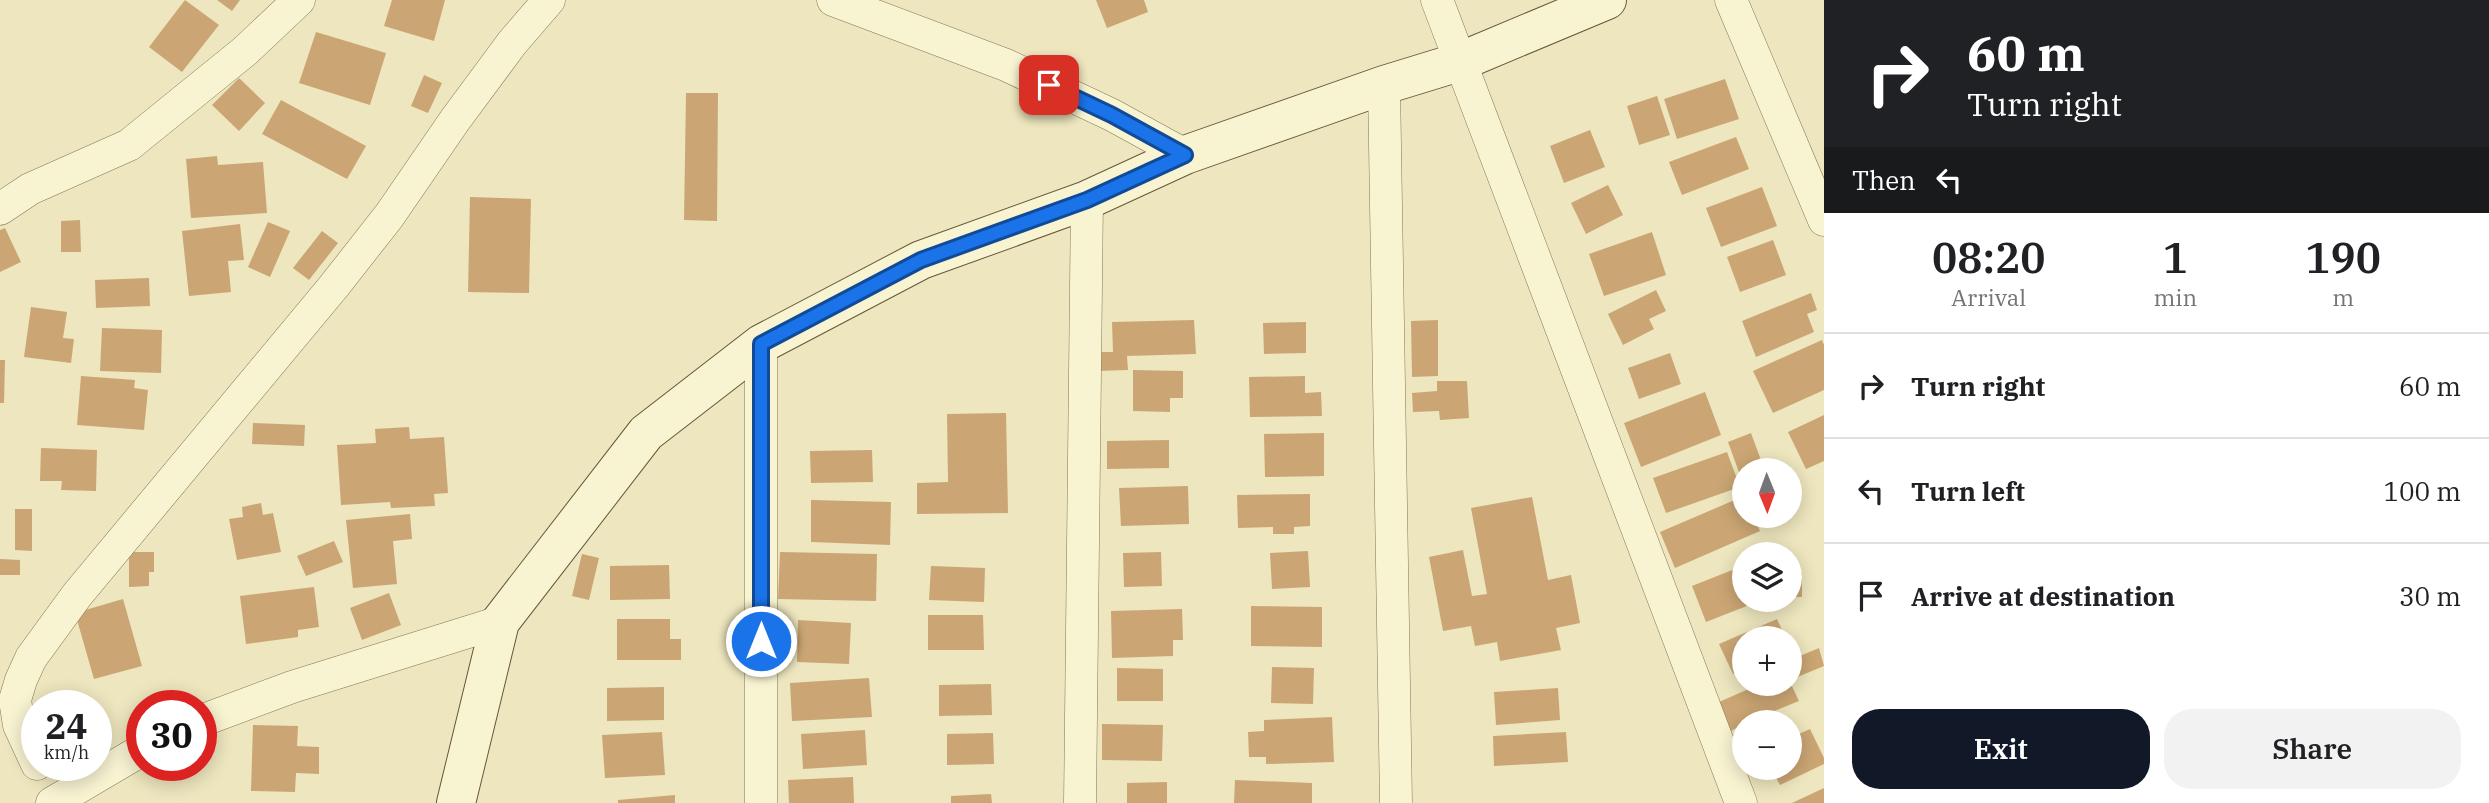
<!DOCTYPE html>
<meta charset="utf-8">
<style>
:root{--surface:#fff;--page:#f2f2f2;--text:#202124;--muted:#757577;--line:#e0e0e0;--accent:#111827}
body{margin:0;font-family:"IBM Plex Serif",serif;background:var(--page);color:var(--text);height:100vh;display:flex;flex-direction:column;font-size:26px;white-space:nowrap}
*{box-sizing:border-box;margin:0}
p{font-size:23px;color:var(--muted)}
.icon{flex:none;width:38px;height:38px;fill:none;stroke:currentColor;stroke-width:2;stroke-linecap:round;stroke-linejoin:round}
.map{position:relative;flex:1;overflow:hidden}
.details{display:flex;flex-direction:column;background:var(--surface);width:665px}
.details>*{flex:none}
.banner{background:#202124;color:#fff;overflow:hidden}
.needle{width:46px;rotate:179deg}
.buttons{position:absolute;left:1732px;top:458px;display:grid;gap:14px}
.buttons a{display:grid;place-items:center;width:70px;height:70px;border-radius:50%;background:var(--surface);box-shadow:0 4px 18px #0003;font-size:35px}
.speed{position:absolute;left:21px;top:690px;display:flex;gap:14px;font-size:35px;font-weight:700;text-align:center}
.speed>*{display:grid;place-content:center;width:91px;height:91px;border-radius:50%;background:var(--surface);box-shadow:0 4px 18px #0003;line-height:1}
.speed small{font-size:18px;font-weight:400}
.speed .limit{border:10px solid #d22;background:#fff;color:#111}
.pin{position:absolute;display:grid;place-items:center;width:60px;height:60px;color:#fff;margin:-30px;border-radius:14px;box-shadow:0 4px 10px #0006}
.me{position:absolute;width:77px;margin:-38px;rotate:0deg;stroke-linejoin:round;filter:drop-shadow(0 0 5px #0008)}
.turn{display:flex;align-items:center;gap:24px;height:147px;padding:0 28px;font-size:32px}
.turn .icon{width:91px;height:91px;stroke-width:2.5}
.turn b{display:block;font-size:49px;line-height:60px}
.then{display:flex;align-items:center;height:66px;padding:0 28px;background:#0003;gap:14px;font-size:26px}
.eta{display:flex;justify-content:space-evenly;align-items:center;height:119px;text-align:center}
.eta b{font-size:42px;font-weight:600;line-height:49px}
.button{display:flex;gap:14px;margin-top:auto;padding:14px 28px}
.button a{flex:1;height:80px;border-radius:28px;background:var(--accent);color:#fff;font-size:28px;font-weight:600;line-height:80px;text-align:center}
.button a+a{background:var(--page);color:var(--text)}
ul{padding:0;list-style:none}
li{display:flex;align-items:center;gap:21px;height:105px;padding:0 28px;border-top:2px solid var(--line)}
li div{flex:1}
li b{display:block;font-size:26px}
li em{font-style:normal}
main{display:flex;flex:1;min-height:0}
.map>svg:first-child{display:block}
.building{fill:#cba674}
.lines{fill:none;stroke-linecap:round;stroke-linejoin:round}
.street-casing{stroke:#857757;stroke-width:33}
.secondary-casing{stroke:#67573a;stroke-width:40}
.street{stroke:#f8f3d1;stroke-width:32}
.secondary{stroke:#f8f3d1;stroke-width:38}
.route-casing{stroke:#114b97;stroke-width:18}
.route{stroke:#1a73e8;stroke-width:12}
</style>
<main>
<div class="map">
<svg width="1824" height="803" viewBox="0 0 1824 803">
<rect width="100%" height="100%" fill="#ede6be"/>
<path class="building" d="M185,0L219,25L182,72L149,47Z
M217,0H240L232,11Z
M392,0H445L434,41L384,26Z
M1096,0H1144L1148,12L1107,28Z
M316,32L386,53L370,105L299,83Z
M424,75L442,83L428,113L411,106Z
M239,78L265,103L239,131L212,105Z
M1725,79L1739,119L1677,139L1664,99Z
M686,93H718L717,221L684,220Z
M1657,96L1670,135L1639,145L1627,106Z
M281,100L366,146L347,179L262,134Z
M1590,130L1605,167L1564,183L1550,146Z
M1736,137L1749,169L1682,195L1669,162Z
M217,156L218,165L263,162L267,213L191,218L186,159Z
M1608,185L1623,215L1586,234L1571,203Z
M1762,187L1777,226L1721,247L1706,208Z
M470,197L531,199L529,293L468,292Z
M80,220L81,252H61V221Z
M268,222L290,231L270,277L248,267Z
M240,224L244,260L228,261L231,292L189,296L182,231Z
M5,228L21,262L0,272V230Z
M322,231L338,243L309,280L293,268Z
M1652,232L1666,275L1604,296L1589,254Z
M1773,240L1786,275L1740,292L1727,257Z
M149,278L150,306L96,308L95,280Z
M1656,290L1666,311L1649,319L1654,329L1623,345L1608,314Z
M1811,293L1817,310L1807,314L1814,332L1756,357L1742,321Z
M31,307L67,312L63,338L74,339L71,363L24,357Z
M1194,320L1196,354L1127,356L1128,370L1097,371L1096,352H1113L1112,322Z
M1438,320V376L1412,377L1411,321Z
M1306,322V353L1264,354L1263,323Z
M102,328L162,330L161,373L100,371Z
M1822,340L1824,345V390L1773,413L1753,371Z
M1670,353L1681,384L1639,399L1628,368Z
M0,360H5L4,403H0Z
M1133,370L1183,371V398H1170V412L1133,411Z
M81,376L135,380L134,388L148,390L144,430L77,425Z
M1305,376V393L1321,392L1322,416L1250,417L1249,377Z
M1437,381H1467L1469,418L1440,420L1439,411L1413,412L1412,393L1437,391Z
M1705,392L1721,435L1641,467L1624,423Z
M1006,413L1008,513L917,514V483L948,482L947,414Z
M1824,415V461L1806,469L1788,432Z
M253,423L305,425L304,446L252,444Z
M409,427L410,439L444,437L448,493L434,494L435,506L391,508L390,502L341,505L337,445L376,443L375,429Z
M1324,433V476L1265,477L1264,434Z
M1751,433L1765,471H1745L1744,486L1728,442Z
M1169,440V468L1107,469V441Z
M41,448L97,450L96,491L61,490L62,481H40Z
M872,450L873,482L811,483L810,451Z
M1727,452L1740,487L1666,513L1653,478Z
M1188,486L1189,524L1121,526L1119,488Z
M1310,494V526L1294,527V534H1273V527L1238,528L1237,495Z
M1744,496L1745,516H1753L1760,531L1675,568L1660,532Z
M1532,497L1548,580L1571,575L1580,623L1556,628L1561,650L1500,661L1497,642L1475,646L1471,626L1443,631L1429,557L1463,550L1472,596L1487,594L1471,508Z
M811,500L891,502L890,545L811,542Z
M261,503L263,515L273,513L281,552L237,560L229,519L243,517L242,507Z
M15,509H32V551L15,550Z
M410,514L412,539L393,541L397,584L353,588L346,520Z
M1761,516H1782L1783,520L1764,526Z
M334,541L343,562L306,576L297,556Z
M1308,551L1310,587L1272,589L1270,553Z
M129,552H154V572H149V586L129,587Z
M780,552L877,554L876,601L778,599Z
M1161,552L1162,586L1124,587L1123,553Z
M582,554L599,558L589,600L572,596Z
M0,559L20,560V575H0Z
M669,565L670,599L610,600V566Z
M1745,565V600H1762L1706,622L1692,586Z
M931,566L985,568L984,602L929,600Z
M1790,573H1802V597H1790Z
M314,587L319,627L298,630V637L246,644L240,596Z
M389,593L401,625L362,640L350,608Z
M123,599L142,666L94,679L75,613Z
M1251,606L1322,607V647L1251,646Z
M1182,609L1183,640H1173V656L1112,658L1111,611Z
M928,615H983L984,650H928Z
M617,619H670V639H681V660H617Z
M1777,619L1786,639H1745V669L1733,674L1719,644Z
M798,620L851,623L849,664L797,662Z
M1819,648L1824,666L1795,678L1790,660Z
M1272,667L1314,668L1313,704L1271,703Z
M1117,668L1163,669V701H1117Z
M869,678L872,717L792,721L790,683Z
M991,684L992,715L939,716V685Z
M1760,684H1791L1799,701L1745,723L1731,731L1719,702Z
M664,687V720L607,721V688Z
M1558,688L1560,720L1496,725L1494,692Z
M1332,717L1334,762L1266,764V757H1249L1248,732L1264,731V720Z
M1102,724L1163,725L1162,761L1102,760Z
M253,725L298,726L297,746L319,747V774L296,773L295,792L251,791Z
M1810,729L1824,758V764L1780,785L1771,768H1790V738Z
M865,730L867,765L803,769L801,734Z
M662,732L665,775L605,778L602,735Z
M1566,732L1568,762L1494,766L1493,736Z
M993,733L994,764L947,765V734Z
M853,777L854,803H789L788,780Z
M1235,780L1312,783V803H1234Z
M1167,782V803H1127V783Z
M1824,788V803H1792Z
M991,794L992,803H951V796Z
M675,795V803H618V800Z"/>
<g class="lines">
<g class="street-casing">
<path id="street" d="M833,0L1006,65L1112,115L1185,155
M1437,0L1741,803
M1731,0L1824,220
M1384,85L1396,803
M0,209L30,189L129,145L245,51L299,0
M761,344V803
M201,721L292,687L500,622
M37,764L19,725L15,700L21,680L31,658L77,595L334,286L389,216L455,120L512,43L549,0
M52,803L142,750
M1080,803L1087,200"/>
</g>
<g class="secondary-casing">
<path id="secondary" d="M456,803L500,622L646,433L761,344L921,260L1087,200L1185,155L1384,85L1459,62L1607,0"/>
</g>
<use href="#street" class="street"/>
<use href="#secondary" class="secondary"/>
</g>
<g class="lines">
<g class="route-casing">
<path id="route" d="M761,641V344L921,260L1087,200L1185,155L1112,115L1049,85"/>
</g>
<use href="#route" class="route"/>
</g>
</svg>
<div class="buttons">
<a><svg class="needle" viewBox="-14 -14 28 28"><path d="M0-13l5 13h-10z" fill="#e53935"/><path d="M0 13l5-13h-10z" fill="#757577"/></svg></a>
<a><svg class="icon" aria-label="layers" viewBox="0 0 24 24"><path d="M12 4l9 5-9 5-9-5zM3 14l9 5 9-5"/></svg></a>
<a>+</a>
<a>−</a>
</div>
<div class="speed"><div>24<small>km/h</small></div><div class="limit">30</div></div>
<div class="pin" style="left:1049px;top:85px;background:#d93025"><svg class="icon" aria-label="arrive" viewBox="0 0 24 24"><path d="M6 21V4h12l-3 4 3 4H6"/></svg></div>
<svg class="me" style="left:761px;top:641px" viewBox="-20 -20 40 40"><circle r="17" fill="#1a73e8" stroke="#fff" stroke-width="3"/><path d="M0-11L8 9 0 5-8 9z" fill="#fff"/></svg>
</div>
<section class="details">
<div class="banner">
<div class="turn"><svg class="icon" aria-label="right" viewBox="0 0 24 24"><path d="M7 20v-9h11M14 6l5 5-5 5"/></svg><div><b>60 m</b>Turn right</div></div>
<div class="then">Then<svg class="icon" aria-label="left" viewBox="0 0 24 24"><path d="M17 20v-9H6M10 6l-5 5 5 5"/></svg></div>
</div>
<div class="eta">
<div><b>08:20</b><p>Arrival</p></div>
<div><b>1</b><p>min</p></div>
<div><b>190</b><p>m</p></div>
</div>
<ul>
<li><svg class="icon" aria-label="right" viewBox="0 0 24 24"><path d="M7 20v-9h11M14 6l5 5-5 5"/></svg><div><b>Turn right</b></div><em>60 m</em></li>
<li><svg class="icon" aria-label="left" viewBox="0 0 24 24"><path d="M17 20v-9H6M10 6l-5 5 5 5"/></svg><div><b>Turn left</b></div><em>100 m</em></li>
<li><svg class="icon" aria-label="arrive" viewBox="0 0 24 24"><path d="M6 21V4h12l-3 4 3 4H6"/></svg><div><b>Arrive at destination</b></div><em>30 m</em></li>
</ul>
<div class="button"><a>Exit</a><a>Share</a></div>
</section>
</main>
